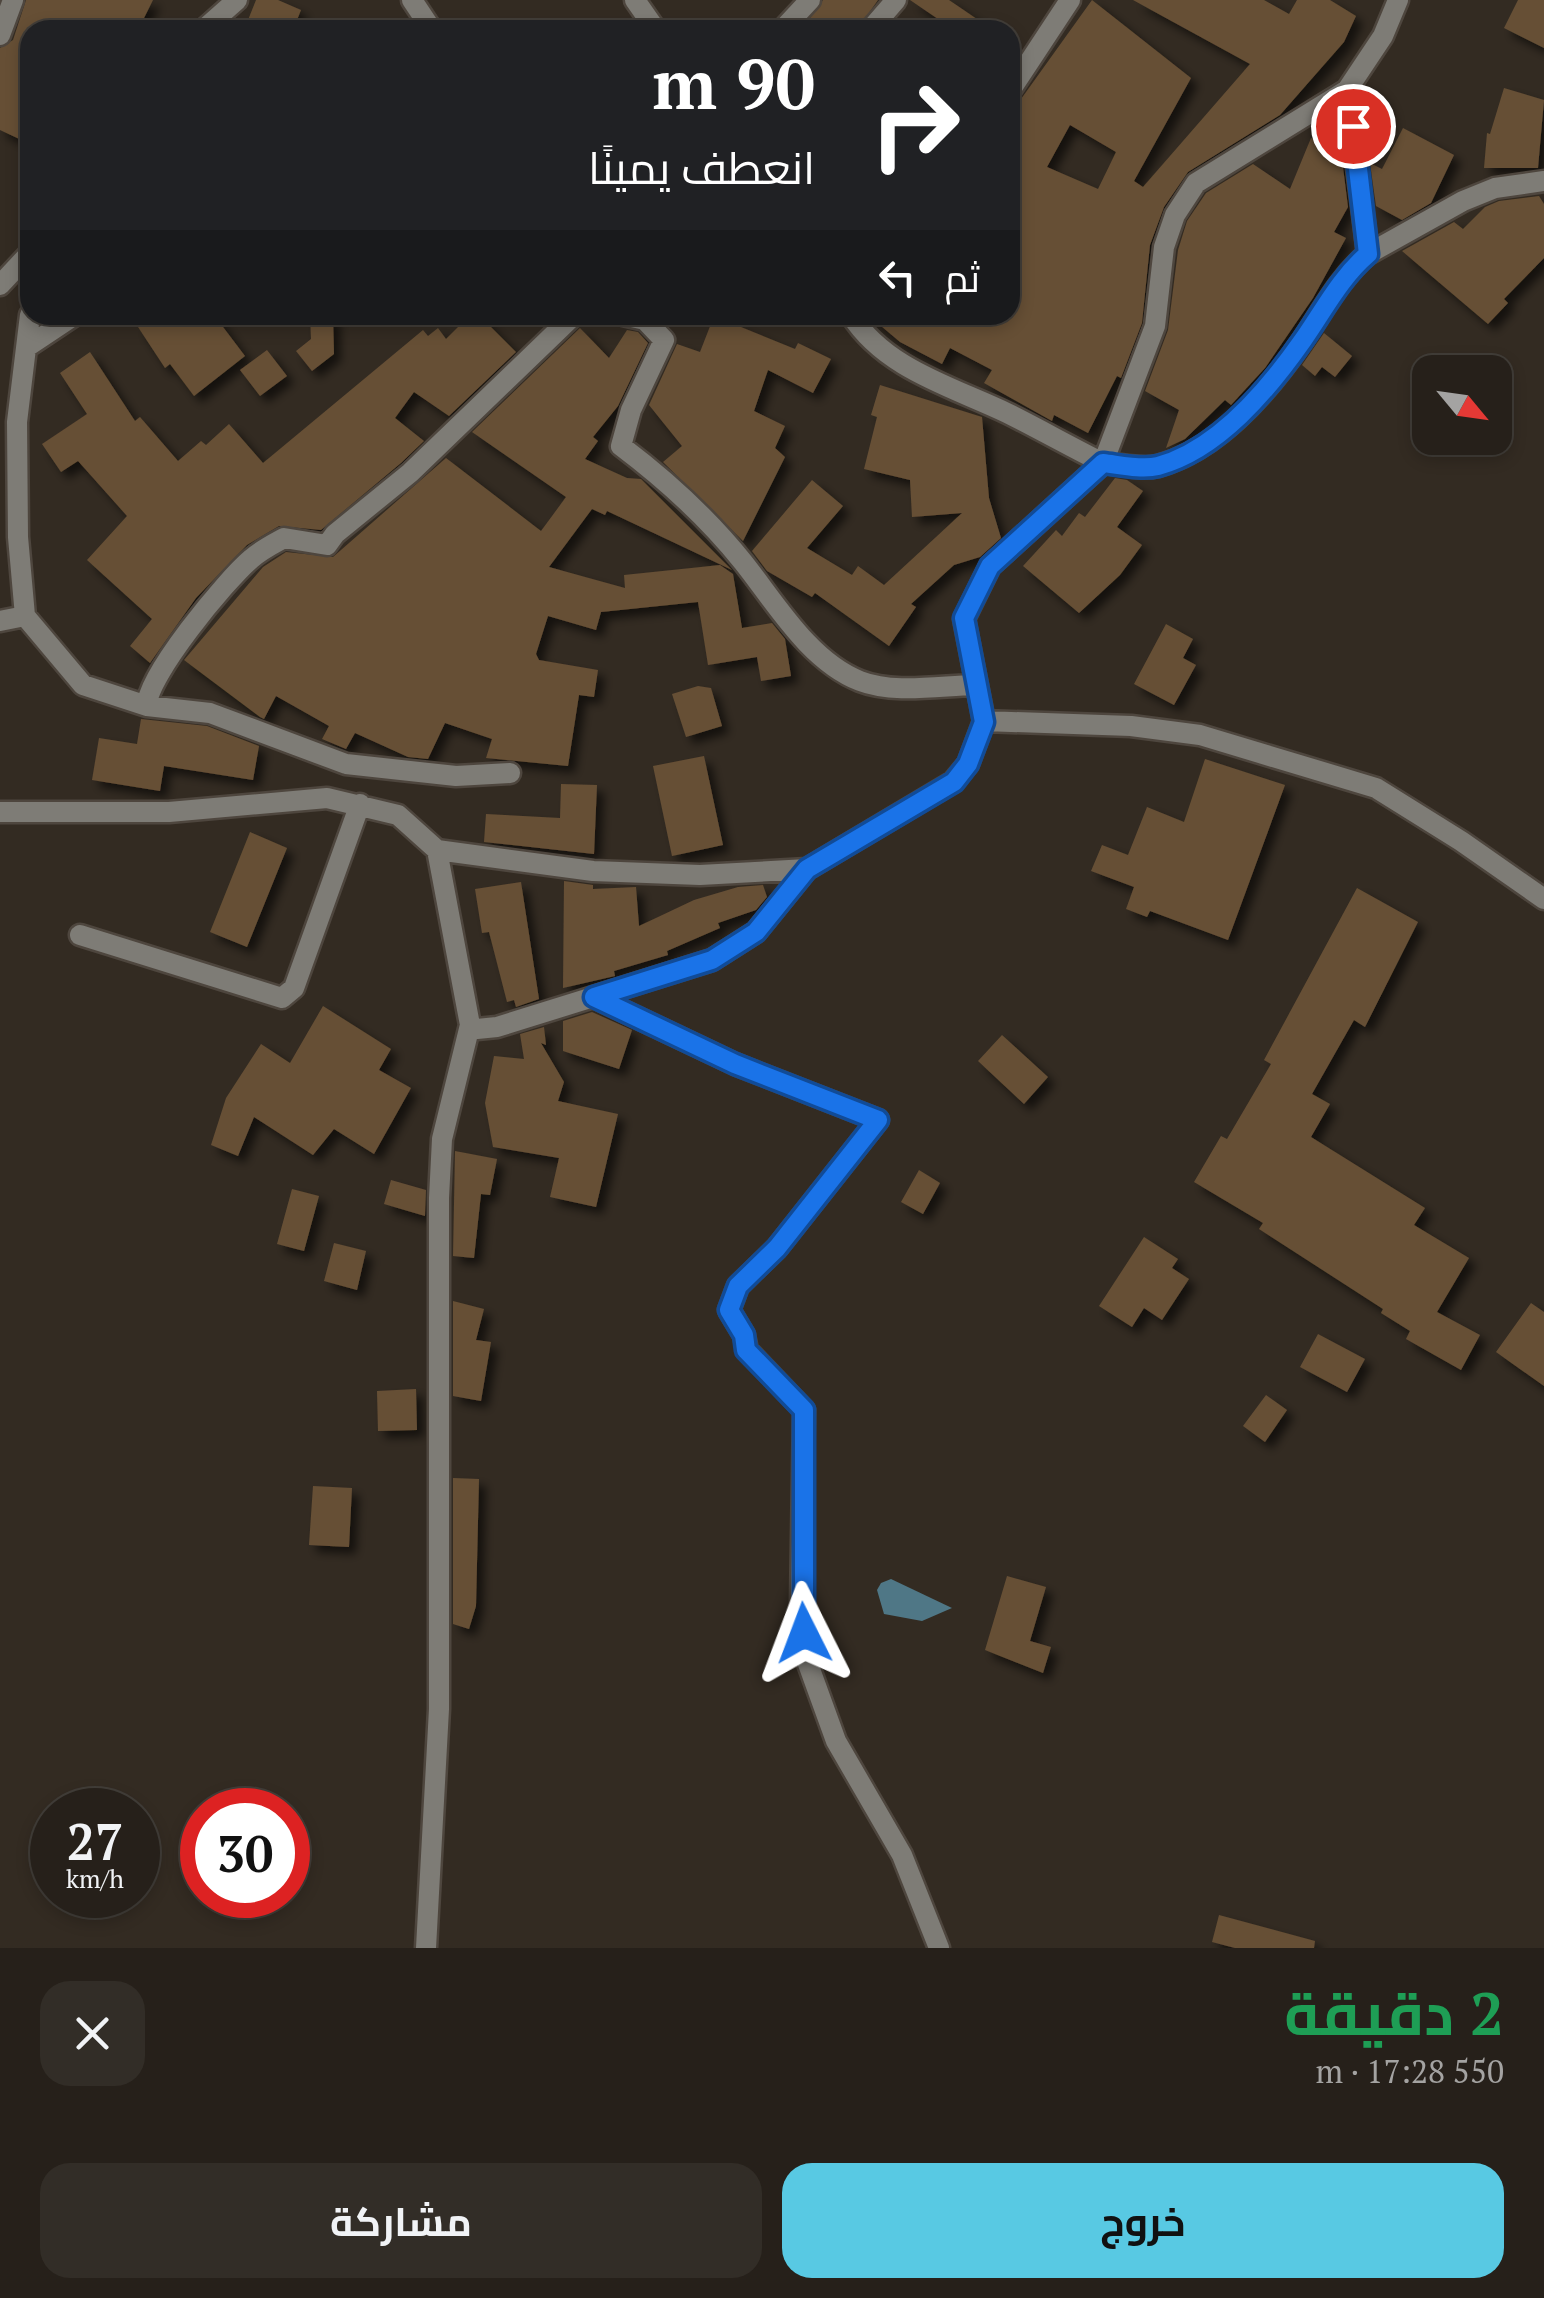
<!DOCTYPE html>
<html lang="ar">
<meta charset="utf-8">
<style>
:root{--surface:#26201a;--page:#322d27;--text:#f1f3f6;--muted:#a4a3a2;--line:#423e39;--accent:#58c9e3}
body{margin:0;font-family:"PT Serif",Cairo,serif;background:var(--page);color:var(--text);direction:rtl;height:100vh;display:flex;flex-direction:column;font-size:38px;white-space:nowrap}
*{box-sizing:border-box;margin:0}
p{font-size:32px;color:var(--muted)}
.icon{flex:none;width:55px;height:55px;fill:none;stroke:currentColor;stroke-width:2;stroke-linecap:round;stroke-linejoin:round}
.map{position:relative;height:1948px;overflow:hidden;direction:ltr}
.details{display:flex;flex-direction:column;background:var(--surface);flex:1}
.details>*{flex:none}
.hud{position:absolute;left:20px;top:20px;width:1000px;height:305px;border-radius:30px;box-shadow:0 5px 15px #0003,0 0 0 2px var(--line);direction:rtl;background:#202124;color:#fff;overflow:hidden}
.needle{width:65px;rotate:119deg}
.buttons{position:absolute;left:1412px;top:355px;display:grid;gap:20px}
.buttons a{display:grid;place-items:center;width:100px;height:100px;border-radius:20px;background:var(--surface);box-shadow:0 5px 15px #0003,0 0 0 2px var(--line);font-size:50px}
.speed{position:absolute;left:30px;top:1788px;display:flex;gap:20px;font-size:50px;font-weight:700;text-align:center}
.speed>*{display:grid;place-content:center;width:130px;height:130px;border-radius:50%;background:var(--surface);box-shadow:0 5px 15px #0003,0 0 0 2px var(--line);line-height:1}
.speed small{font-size:25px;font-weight:400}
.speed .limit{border:15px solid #d22;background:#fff;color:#111}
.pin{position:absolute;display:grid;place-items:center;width:85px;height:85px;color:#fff;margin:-42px;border:5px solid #fff;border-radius:50%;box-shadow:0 2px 10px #0007}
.me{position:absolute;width:110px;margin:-55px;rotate:357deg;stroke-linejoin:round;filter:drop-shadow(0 0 8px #0008)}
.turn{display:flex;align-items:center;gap:35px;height:210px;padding:0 40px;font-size:45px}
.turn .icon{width:130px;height:130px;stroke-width:2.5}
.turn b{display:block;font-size:70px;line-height:85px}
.then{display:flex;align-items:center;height:95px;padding:0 40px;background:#0003;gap:20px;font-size:38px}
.round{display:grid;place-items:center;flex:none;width:105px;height:105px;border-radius:30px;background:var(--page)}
.head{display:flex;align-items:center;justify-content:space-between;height:170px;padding:0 40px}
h1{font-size:60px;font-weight:700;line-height:75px;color:#1e9e55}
.action{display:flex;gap:20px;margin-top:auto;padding:20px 40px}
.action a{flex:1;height:115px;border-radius:30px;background:var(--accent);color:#111;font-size:40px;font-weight:700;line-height:115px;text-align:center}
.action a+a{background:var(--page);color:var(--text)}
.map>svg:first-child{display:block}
.water{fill:#4f7786}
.building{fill:#664f35;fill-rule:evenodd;filter:url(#shadow)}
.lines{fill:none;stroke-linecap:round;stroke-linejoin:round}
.street-casing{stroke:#4e463e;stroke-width:25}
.street{stroke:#7e7c76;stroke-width:20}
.route-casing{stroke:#114b97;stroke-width:25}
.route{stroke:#1a73e8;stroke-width:18}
</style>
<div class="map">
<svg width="1544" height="1948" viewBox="0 0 1544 1948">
<defs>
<filter id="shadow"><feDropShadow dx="7" dy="7" stdDeviation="5" flood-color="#0009"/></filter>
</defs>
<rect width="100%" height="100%" fill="#332b22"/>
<path class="water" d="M891,1579L952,1608L922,1621L884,1614L877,1590L881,1583Z"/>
<path class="building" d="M26,0H153L138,30H30V144L0,130V48L13,40Z
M256,0H278L301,10L293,30H244Z
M823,0H878L857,30H812L805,25Z
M910,0H949L993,30H930L938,19Z
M1092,0L1191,78L1134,181L1143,187L1250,64L1133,0H1264L1289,14L1297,0H1330L1356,16L1344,42L1280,115L1188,172L1164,207L1150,245L1142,323L1121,378L1117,376L1088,433L1054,415L1052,421L984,383L992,370L950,348L942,364L900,342L868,315H1010V105L1021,99ZM1070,125L1116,152L1098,189L1047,167Z
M1518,0H1544V48L1504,28Z
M1504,88L1544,100L1538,168H1484L1487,133L1490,134Z
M1403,128L1454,155L1431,203L1402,220L1376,206L1370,163L1382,169Z
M1311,138L1341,151L1348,207L1334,232L1346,238L1313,298L1265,368L1231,405L1225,400L1185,439L1166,448L1179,410L1145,391L1168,330L1178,250L1187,221L1206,193L1253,164L1290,189Z
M1539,196L1544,204V258L1504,299L1508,303L1488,324L1402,251L1454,222L1463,229L1485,207L1499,201Z
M156,315H214L245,356L194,396L170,364L165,368L138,327Z
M310,315H333L334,354L312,371L296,351L311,339Z
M470,315H479L516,352L449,416L414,392L395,418L424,441L401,463L321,530L279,526L247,545L196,598L150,663L130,646L152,619L87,560L127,516L78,461L61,472L42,444L87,414L60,373L90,352L135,421L140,417L178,461L201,441L206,445L229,424L263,463L423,330L428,336L438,328L446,339Z
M714,316L795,349L798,343L831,359L813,393L768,370L754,411L785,426L775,448L785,457L743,541L663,462L682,446L649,405L677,344L700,352Z
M580,328L609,358L627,330L638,332L648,343L618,406L593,437L598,441L585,459L627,478L641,479L732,570L607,511L605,515L592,509L549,567L625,588L624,575L720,565L733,574L742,628L772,623L785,639L791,676L761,681L757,657L708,665L698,602L601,612L596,630L548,616L536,654L539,660L598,670L594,697L579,695L568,766L486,758L492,739L445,723L428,759L408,757L355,733L346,749L322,739L329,726L276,696L264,719L260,717L184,660L263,567L286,552L333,557L446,458L541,531L566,497L472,432Z
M1324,333L1352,356L1335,377L1322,367L1315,376L1302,365Z
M267,350L287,376L260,396L240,370Z
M880,385L982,417L989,498L1001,538L980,557L954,565L911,604L916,607L889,646L815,593L812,597L767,571L752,551L812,480L843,506L807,548L852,575L858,566L884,585L962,513L912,517L910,480L864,469L877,417L871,415Z
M1115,478L1127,480L1143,491L1117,527L1142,545L1120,575L1079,613L1023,566L1056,530L1062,536L1079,513L1085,517Z
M1166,624L1193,639L1183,658L1196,665L1174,705L1134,684Z
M698,686L711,688L722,726L686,737L672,694Z
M141,719L207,726L259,746L253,780L164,766L160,791L92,780L99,738L137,744Z
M704,756L723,845L672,856L653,766Z
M1205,759L1285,785L1228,940L1150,911L1147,917L1126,909L1134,887L1091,871L1102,845L1128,855L1147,807L1184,822Z
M561,784L597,785L594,854L484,842L486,814L560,818Z
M250,832L287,848L247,947L210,932Z
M564,881L593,885V889L636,887L639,926L694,900L738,887L763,885L767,897L756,910L718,923L720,928L667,951L668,955L614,971L615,976L563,988Z
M521,882L539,999L516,1007L514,1000L507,1002L489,932L482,933L475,889Z
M1357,888L1418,922L1365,1027L1354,1020L1312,1094L1330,1104L1311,1137L1425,1208L1414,1225L1469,1258L1437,1312L1480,1335L1461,1370L1406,1339L1410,1331L1381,1313L1383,1309L1259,1229L1263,1223L1194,1182L1221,1136L1227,1139L1271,1064L1264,1060Z
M323,1006L391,1049L379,1070L411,1088L374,1154L334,1129L313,1155L254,1117L238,1156L211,1145L226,1098L261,1044L290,1063Z
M592,1012L632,1030L619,1069L563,1051V1021Z
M544,1027L546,1045L541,1043L564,1082L558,1101L618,1114L596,1207L550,1197L559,1158L493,1147L485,1103L494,1056L524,1059L520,1034Z
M1002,1035L1048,1077L1024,1104L978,1061Z
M455,1151L497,1159L490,1195L481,1194L474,1258L453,1256Z
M919,1170L940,1183L923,1214L901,1202Z
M391,1180L426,1190L425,1216L384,1204Z
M292,1189L319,1196L304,1251L277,1244Z
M1144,1237L1178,1259L1172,1268L1189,1279L1162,1320L1144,1308L1132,1327L1099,1306Z
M334,1243L366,1251L357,1290L324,1281Z
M453,1301L484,1309L476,1340L491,1342L481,1401L453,1396Z
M1531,1303L1544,1312V1386L1496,1352Z
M1318,1334L1365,1359L1347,1392L1300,1367Z
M416,1389L417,1430L378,1431L377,1391Z
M1266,1395L1287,1410L1265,1442L1243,1426Z
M453,1478L479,1479L476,1606L469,1629L453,1624Z
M313,1486L352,1488L349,1547L309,1545Z
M1007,1576L1046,1587L1030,1641L1051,1647L1043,1673L985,1650Z
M1219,1915L1315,1941L1314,1948H1235L1212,1942Z"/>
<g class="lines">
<g class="street-casing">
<path id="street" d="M412,0L432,30
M635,0L656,30
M203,30L237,0
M782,30L810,0
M870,30L896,0
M0,35L13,0
M1010,91L1070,0
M1368,254L1463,201L1495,188L1544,181
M0,285L30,253
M30,315L17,422L18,537L25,616L83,685L147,706C146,677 226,580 251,559C261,550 273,544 284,538L327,545L335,534L410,473L574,315
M623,315L645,320L664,340L631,410L621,446C666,480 707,517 743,562C775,602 809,661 860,681C893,694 938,686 974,685
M851,315C885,369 953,387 1007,413C1039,429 1071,447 1103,463L1155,326L1164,247L1175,215L1196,183L1347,90
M27,347L75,315
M0,621L25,616
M147,706L210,713L346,764L456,776L510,773
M984,721L1131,726L1200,735L1376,788L1461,841L1544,899
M0,812H169L327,798L398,815L437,850L470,1025L442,1139L439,1198V1709L426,1948
M437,850L593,871L700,875L807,869
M80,935L282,998L294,988L360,804
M594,997L735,1064L878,1120L777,1248L738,1286L729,1310L744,1335L747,1350L804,1410L801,1605L807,1661L836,1741L902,1855L939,1948
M470,1025L477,1029L497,1027L712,960L756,932L807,869L953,782L968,764L984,721L964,619L990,566L1103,463C1120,464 1142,470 1158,466C1218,450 1269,390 1303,340C1323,310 1340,277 1368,254L1347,90L1383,36L1398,0"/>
</g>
<use href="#street" class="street"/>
</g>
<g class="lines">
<g class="route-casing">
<path id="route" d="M804,1633V1410L746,1350L744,1335L729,1310L738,1286L777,1248L878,1120L735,1064L594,997L712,960L756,932L807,869L954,782L968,764L984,722L964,618L990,566L1103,463C1120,465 1142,470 1158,466C1218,450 1268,390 1303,340C1324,310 1340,278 1368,254L1353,126"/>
</g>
<use href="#route" class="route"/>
</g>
</svg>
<div class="buttons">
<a><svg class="needle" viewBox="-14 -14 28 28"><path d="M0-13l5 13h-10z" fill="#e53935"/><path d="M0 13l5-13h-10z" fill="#a4a3a2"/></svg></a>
</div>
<div class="speed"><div>27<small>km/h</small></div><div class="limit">30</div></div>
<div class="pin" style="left:1353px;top:126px;background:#d93025"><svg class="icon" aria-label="arrive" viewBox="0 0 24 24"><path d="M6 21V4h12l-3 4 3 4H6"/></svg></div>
<svg class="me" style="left:804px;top:1633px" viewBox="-20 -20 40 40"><path d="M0-17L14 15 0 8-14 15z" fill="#1a73e8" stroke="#fff" stroke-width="4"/></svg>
<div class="hud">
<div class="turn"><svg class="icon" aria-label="right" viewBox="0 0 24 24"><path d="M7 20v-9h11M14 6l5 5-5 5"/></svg><div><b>90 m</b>انعطف يمينًا</div></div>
<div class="then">ثم<svg class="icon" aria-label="left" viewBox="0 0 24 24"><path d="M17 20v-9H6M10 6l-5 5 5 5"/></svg></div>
</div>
</div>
<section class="details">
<div class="head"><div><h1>2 دقيقة</h1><p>550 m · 17:28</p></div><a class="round"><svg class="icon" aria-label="close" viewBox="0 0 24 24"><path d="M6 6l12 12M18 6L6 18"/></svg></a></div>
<div class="action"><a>خروج</a><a>مشاركة</a></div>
</section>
